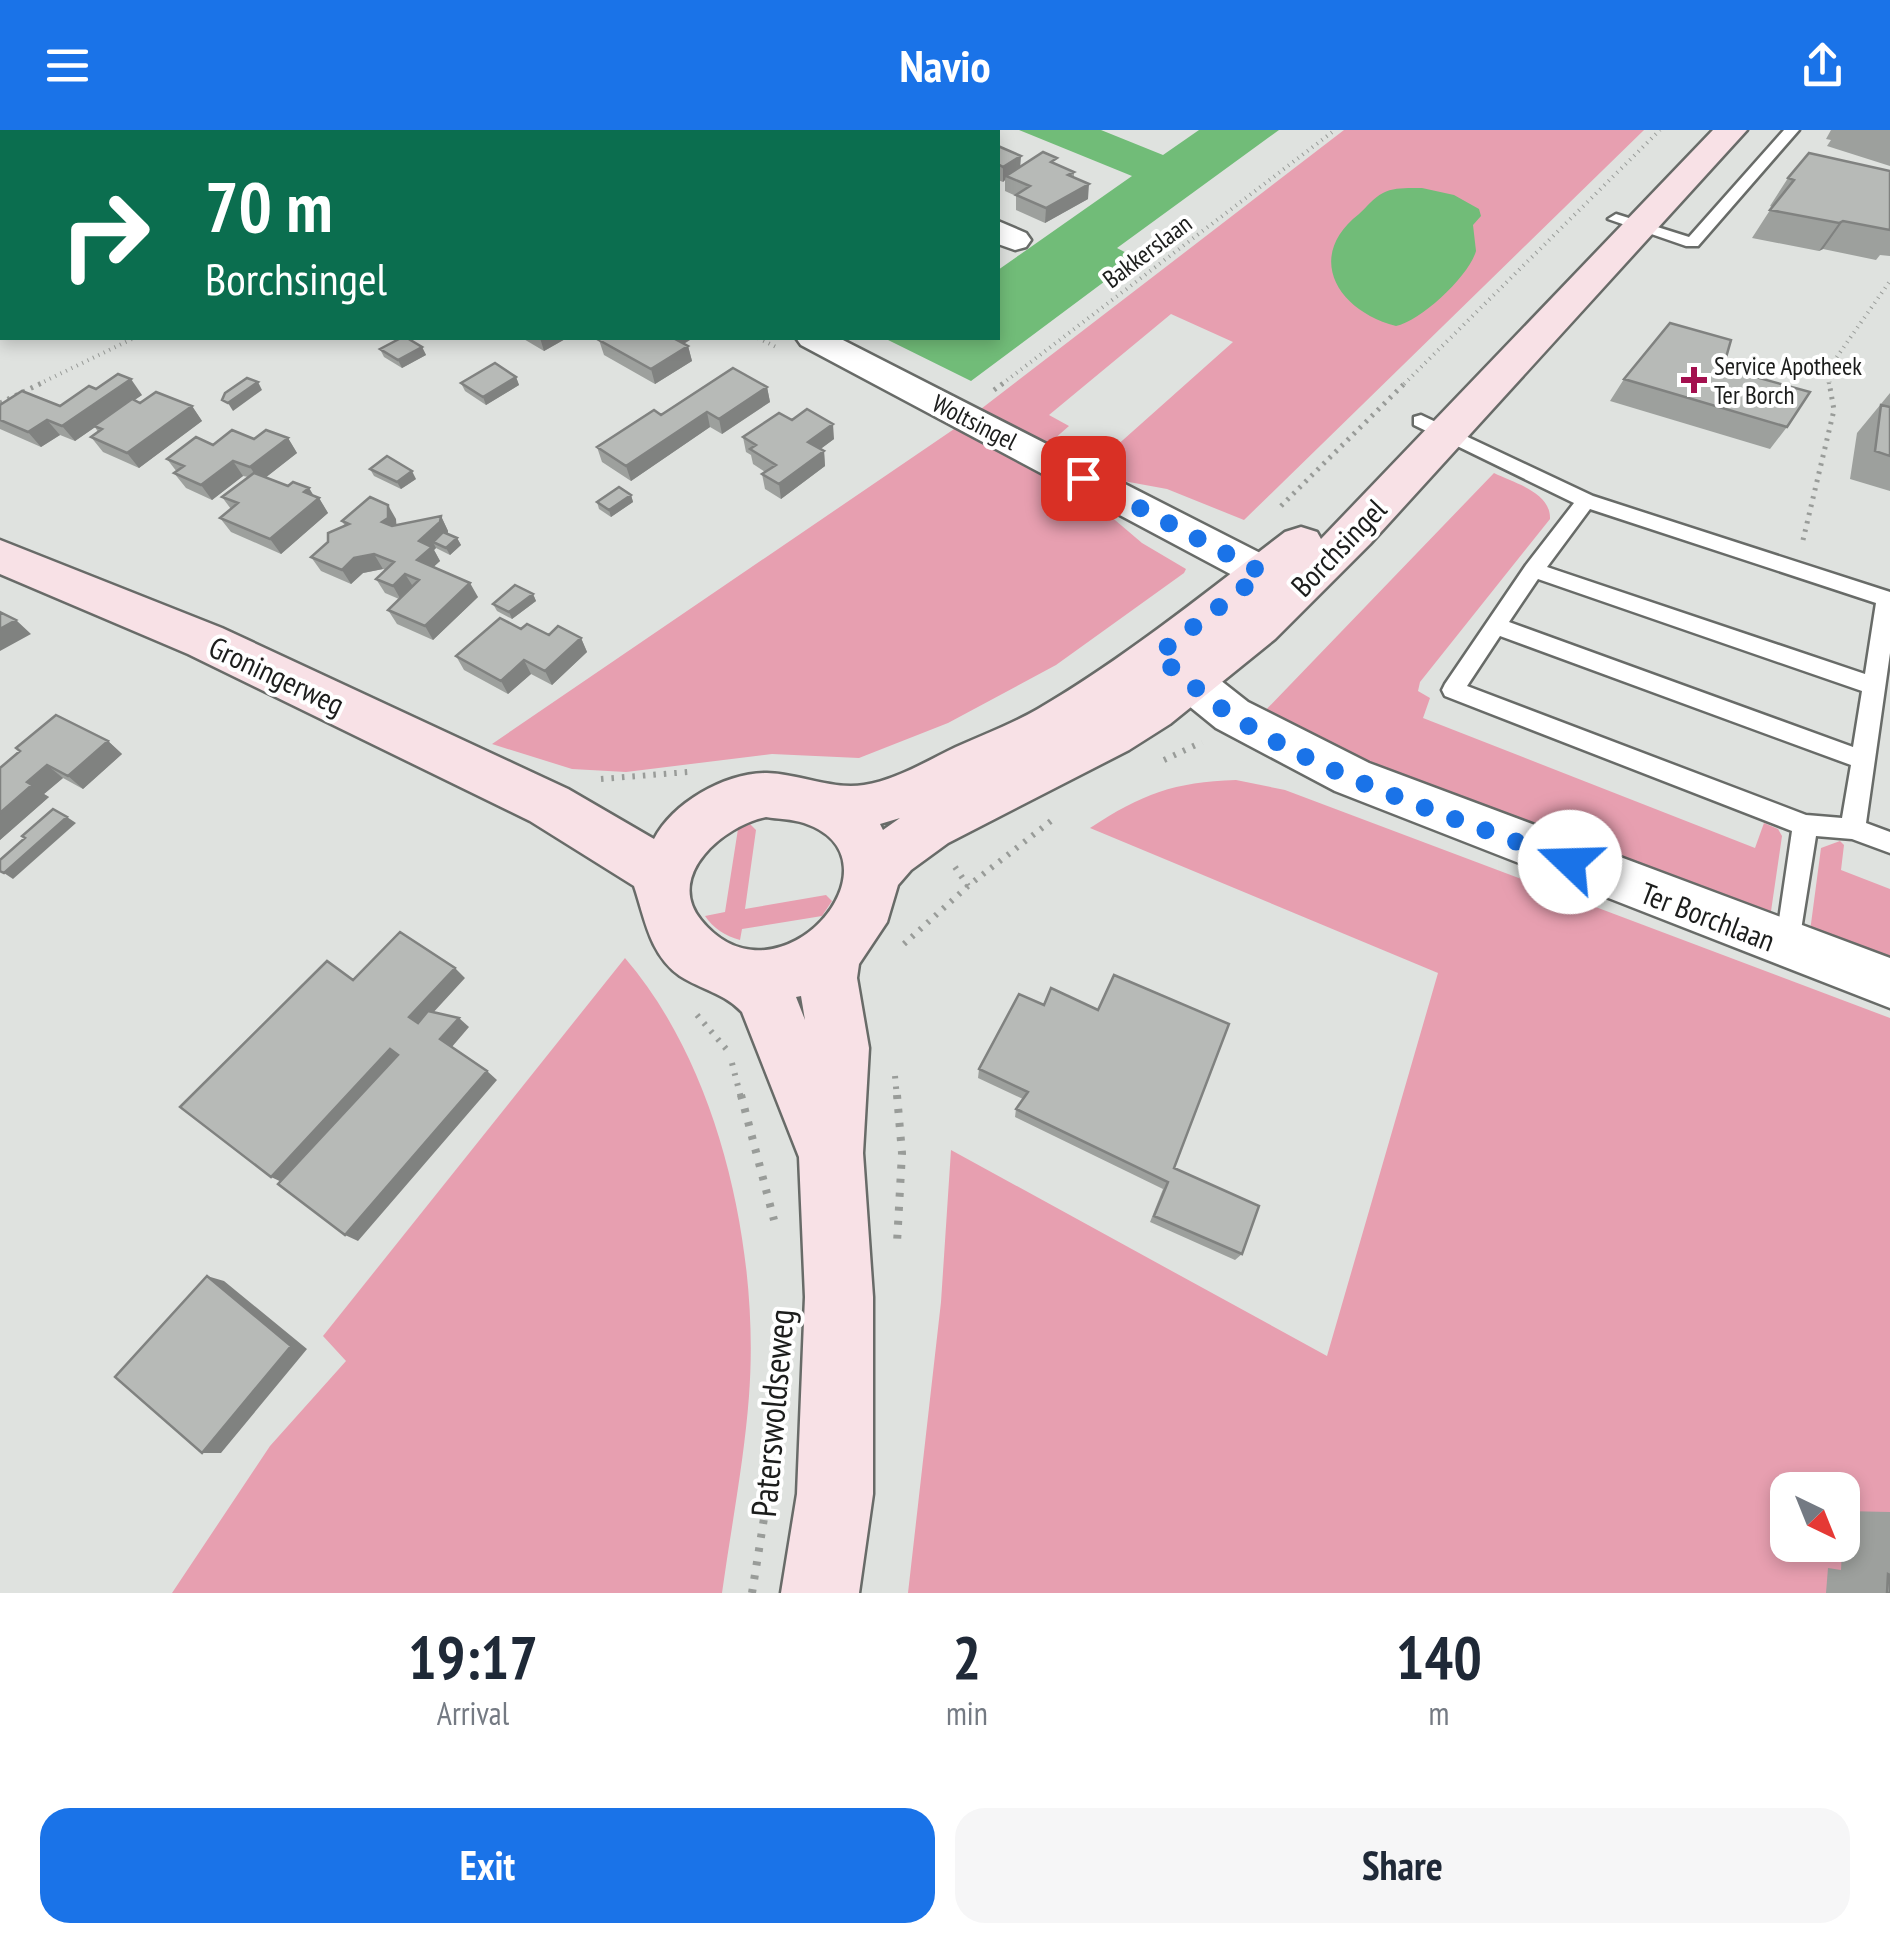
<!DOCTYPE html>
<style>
:root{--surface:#fff;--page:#f6f6f7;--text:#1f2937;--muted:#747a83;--accent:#1a73e8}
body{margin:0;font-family:"PT Sans Narrow",sans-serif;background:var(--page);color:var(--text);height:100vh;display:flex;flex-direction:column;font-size:38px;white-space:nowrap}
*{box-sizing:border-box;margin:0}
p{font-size:32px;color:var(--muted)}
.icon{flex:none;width:55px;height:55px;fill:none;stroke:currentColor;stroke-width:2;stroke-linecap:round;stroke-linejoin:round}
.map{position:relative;height:1463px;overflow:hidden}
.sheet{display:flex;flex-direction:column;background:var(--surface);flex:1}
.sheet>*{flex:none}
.top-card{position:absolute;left:0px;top:0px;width:1000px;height:210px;box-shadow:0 5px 15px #0003;background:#0b6e4f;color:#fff;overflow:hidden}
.needle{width:65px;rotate:137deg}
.tools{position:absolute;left:1770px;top:1342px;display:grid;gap:20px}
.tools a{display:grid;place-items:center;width:90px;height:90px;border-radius:20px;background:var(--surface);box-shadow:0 5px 15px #0003;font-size:50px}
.pin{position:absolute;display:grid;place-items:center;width:85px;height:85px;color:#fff;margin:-42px;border-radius:20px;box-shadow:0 5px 15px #0006}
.me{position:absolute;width:110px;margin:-55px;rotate:291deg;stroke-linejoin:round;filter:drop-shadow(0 0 8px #0008)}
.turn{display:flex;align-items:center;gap:35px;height:210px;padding:0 40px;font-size:45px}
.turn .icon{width:130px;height:130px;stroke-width:2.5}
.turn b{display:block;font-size:70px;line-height:85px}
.eta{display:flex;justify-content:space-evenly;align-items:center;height:170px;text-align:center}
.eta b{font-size:60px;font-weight:800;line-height:70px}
.cta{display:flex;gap:20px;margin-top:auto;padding:20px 40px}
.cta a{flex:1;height:115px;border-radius:30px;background:var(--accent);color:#fff;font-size:40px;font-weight:800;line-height:115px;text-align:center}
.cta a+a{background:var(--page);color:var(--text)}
header{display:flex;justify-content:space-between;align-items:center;height:130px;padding:0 40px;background:var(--accent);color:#fff;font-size:45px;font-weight:800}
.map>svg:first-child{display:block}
.green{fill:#e79fb0;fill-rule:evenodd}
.water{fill:#71bc78}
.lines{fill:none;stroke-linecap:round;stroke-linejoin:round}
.lane-casing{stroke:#686b68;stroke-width:5}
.street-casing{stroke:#686b68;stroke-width:5}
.secondary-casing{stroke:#686b68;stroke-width:5}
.path-far3{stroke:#999c99;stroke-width:4;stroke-dasharray:1 5;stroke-linecap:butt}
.path-far2{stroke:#999c99;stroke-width:5;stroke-dasharray:2.5 6;stroke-linecap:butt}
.path-far1{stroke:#999c99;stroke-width:6;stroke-dasharray:2.5 8;stroke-linecap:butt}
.path{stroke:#999c99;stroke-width:8;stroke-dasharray:4 10;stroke-linecap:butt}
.lane{fill:#fff;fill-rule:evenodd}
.street{fill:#fff;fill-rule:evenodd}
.secondary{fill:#f8e1e6;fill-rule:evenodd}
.wall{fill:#9da09d}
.shaded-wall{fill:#808280}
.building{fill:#b7bab7;stroke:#808280;stroke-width:2.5}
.route{stroke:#1a73e8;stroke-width:18;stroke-dasharray:0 32.4}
.poi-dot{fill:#a30f4e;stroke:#fff;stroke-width:4}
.labels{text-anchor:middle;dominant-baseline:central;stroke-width:8;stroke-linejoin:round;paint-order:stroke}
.far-street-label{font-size:25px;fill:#1c1d1c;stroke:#fff}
.far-poi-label{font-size:25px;fill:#1c1d1c;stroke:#fff;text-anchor:start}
.street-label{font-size:30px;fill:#1c1d1c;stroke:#fff}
.near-street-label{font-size:35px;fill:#1c1d1c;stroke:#fff}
</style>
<header><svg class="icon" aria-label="menu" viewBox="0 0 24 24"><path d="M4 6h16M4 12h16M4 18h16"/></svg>Navio<svg class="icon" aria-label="share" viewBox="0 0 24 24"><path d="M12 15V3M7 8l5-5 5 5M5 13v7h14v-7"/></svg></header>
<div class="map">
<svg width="1890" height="1463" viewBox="0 0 1890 1463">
<rect width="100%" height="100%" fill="#dfe2df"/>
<path class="green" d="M1344,0H1644L1244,390L1167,359L1107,348L1069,329L1093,308L1114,318L1233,212L1171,184L1049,285L1069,296L1045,317L977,282Z
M960,295L1075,356L1142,413L1186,439L1184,443L1056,535L948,593L859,628L772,624L626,642L572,639L492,614Z
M1494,343C1514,353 1551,362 1550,389L1420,552L1418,561L1430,568L1423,588L1755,718L1764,693L1778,699L1782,706L1769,795L1343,634L1261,585Z
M1236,650L1285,660L1890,888V1463H908L941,1172L951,1020L1327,1226L1438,843L1090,698C1142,664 1174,652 1236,650ZM1788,1360H1842V1415H1788Z
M750,694L756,700L745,779L826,765L832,771L822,786L742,799L740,810C725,806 713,798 705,786L725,782L738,699Z
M1840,711L1844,715L1841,740L1890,759V840L1809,809L1821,718Z
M625,828C720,938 760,1122 749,1266C744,1332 731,1398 722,1463H172L270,1316L346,1231L323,1206Z"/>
<path class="water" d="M1019,0H1101L1163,25L1199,0H1279L1117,118L1136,128L971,251L884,208H998V140L1132,46Z
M1422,58L1454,65L1479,79L1481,86L1473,95L1476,121C1469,146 1421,191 1396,196C1338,181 1304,127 1359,84C1367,77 1373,68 1383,63C1394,57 1409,58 1422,58Z"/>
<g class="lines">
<g class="lane-casing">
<path id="lane" d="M1784,0H1799L1698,116H1686L1608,89L1616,84L1689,107Z
M1421,285L1593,366L1890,462V523L1866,693L1890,702V723L1852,709L1816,706L1797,825L1788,829L1779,825L1775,817L1792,701L1445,566L1442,560L1445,554L1526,435L1574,373L1414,295V287ZM1590,379L1876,473L1865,544L1547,437ZM1538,449L1862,561L1853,617L1509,492ZM1500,506L1851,635L1842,688L1806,685L1467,556Z"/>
</g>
<g class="street-casing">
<path id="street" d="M41,0H78L79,2H42Z
M765,0H797L798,2H766Z
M998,91L1026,103L1031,110L1026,117L1015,120L998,114Z
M796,208H839L1311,449L1317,460L1311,471L1296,475L1281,471L801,215Z
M1157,508L1173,513L1248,572L1369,633L1890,828V878L1335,661L1216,598L1141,537L1135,525L1141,513Z"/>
</g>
<g class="secondary-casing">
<path id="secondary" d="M1713,0H1747L1370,414L1275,509L1170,594L1129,620L948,713L911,740L898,755L887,792L859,834L857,848L869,918L863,1023L873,1167V1364L859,1463H781L797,1364L805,1167L799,1027L742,882C724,863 702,860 680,846C649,824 645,788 634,756L530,691L188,524L0,444V410L222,498L568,659L654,709C673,673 724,643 767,643C800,644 831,660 864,655C896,650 927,631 956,617C983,605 1012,594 1038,579C1125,528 1205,463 1285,402L1301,397L1317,402L1321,409ZM766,687C778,689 792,689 804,693C911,729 778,885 701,790C664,745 725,695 766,687ZM900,688L883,700L880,694ZM801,866L805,890L796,867Z"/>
</g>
<path class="path-far3" d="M758,208L778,218
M39,254L134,208
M1002,254L1335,0
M1404,254L1660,0
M1829,254L1827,241L1890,151"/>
<path class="path-far2" d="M994,260L1005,252
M0,273L44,252
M1281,376L1406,252
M1803,410L1834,280L1829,252"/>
<path class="path-far1" d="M1164,630L1202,612
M601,649L688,642
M955,737L968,756
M904,814L968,756L1056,687
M697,885L728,921
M732,933L741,968
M895,946L897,968"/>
<path class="path" d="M741,965L774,1090
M897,965L902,1023L897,1113
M752,1463L770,1351"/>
<use href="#lane" class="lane"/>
<use href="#street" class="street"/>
<use href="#secondary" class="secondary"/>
</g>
<path class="wall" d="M1831,0H1890V36L1827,16L1831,10L1826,9Z
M998,16L1020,36L1057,34L1074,42V48L1088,69L1045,93L1016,80V66L1005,61V50L1003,52L998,50Z
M1890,41V126L1880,125L1876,130L1823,119L1819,121L1752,108L1772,77L1770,76L1788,48Z
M522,208H567L544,221Z
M603,208H693L684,214L688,216L692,231L655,254L604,225L599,210Z
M422,217L426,225L402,238L384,227L380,219Z
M1723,238L1787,297L1770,319L1610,271L1624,249Z
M516,247L519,255L486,275L465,261L461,253Z
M767,257L770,272L722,304L710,297L631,351L602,332L597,317Z
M96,259L142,265L134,270L140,273L192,276L202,291L139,338L103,322L91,307L98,302L95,297L75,311L60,305L41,317L0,299V275L60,276Z
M1890,263V361L1850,349L1857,303Z
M792,290L834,309L820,319L824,321L825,336L781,369L765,359L762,344L765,342L753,334L751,325L746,322L743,307Z
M288,308L297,323L266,347L288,356L309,358L314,366L319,368L328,383L281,424L231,402L220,388L231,379L222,367L248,347L243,346L212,370L186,358L174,343L177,342L167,329L213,315L254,309Z
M370,339L416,349L401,359L374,346Z
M631,365L633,372L611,387L599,379L597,372Z
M441,386L448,401V404L457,408L461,415L450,425L436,418L434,420L440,431L433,437L478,467L433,510L397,494L388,480L399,469L385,463L376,449L386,440L383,439L363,443L351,454L321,441L311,427L345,396L342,391L396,389V396Z
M533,464L536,471L512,489L497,481L493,474Z
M521,499L549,505L581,508L587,522L552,555L531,544L508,564L464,540L456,526Z
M108,611L122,624L83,659L63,648L44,664L49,667L0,710V638Z
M1019,864L1174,1038L1242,1124L1235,1130L1150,1092L1163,1059L1015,987L1016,979L1023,969L978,948L979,939Z
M1844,1381L1890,1382V1463H1826L1828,1438L1841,1440Z"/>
<path class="shaded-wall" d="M405,0H437L438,2H400Z
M1021,26L1020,41L1006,46L1005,50L1003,52V37Z
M1089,54L1088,69L1045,93L1046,78Z
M2,60V80L0,81V61Z
M1843,91L1823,119L1819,121L1839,93Z
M2,182V205L0,207V183Z
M540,208H567L544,221Z
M669,208H693L673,220Z
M688,216L692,231L655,254L651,239Z
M422,217L426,225L402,238L398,230Z
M516,247L519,255L486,275L483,267Z
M131,249L142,265L75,311L62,296Z
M258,252L262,260L233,281L228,273Z
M767,257L770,272L722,304L719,289Z
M192,276L202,291L139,338L127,323Z
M707,282L710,297L631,351L626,336Z
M47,290L60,305L41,317L28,302Z
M833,294L834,309L810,327L808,312Z
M288,308L297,323L260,352L250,337Z
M824,321L825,336L781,369L779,354Z
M233,331L243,346L212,370L201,355Z
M412,341L416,349L401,359L397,352Z
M309,358L316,370L319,368L328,383L281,424L270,409L304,362Z
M631,365L633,372L611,387L609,380Z
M388,375L396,389L397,402L382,392Z
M441,386L448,401L447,407L433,412L436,418L434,420L440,431L425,445L417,430L419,411Z
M457,408L461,415L450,425L446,418Z
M374,424L383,439L363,443L351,454L342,440L354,428Z
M405,444L414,458L401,470L393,456Z
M470,453L478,467L433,510L425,496Z
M533,464L536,471L512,489L509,482Z
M16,490L31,504L0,521V499Z
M581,508L587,522L552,555L545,541Z
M524,530L531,544L508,564L501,551Z
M108,611L122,624L83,659L68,646Z
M47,635L63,648L44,664L49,667L0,710V683L27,652Z
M67,687L76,693L13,749L4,743Z
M455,838L465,848L420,897L409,887Z
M459,888L469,897L451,918L440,909Z
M390,919L402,928L286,1054L271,1047Z
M487,941L497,950L358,1111L345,1105Z
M207,1146L224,1151L307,1219L221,1323H202Z"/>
<path class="building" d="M380,0H405L400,2H385Z
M547,0H559L564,2H548L545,1Z
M584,0H665L660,2H578Z
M873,0H946L942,2H880Z
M998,16L1021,26L1003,37L998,34Z
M1043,22L1057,28L1051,32L1074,42L1068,45L1089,54L1046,78L1016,65L1030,56L1006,46Z
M1809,23L1890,41V100L1843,91L1839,93L1770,80L1794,50L1788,48Z
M2,31V60L0,61V32Z
M1670,193L1731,210L1723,238L1810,262L1787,297L1624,249Z
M401,208H407L422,217L398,230L380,219Z
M603,208H673L688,216L651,239L599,210Z
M495,233L516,247L483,267L461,253Z
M733,238L767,257L719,289L707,282L626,336L597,317L654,280L661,285Z
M118,244L131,249L62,296L47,290L28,302L0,290V275L22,261L60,276L89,256L96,259Z
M247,248L258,252L228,273L222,270L225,263Z
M156,262L192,276L127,323L91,307L102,299L94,296L132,269L140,273Z
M1881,275L1890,277V326L1875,321Z
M807,279L833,294L808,312L824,321L779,354L762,344L776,335L750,319L756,315L743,307L779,283L792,290Z
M232,300L254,309L266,300L288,308L250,337L233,331L201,355L174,343L184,336L167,329L196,307L213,315Z
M387,326L412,341L397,352L370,339Z
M254,343L288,356L293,352L309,358L304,362L319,368L270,409L220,388L238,373L222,367Z
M619,357L631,365L609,380L597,372Z
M370,367L388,375V388L382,392L392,396L441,386L440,392L419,411L432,417L417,430L470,453L425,496L388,480L419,450L405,444L393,456L376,449L394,432L374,424L354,428L342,440L311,427L328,412V403L349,394L342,391Z
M443,402L457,408L446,418L433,412Z
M515,455L533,464L509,482L493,474Z
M0,482L16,490L0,499Z
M500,488L521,499L527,494L549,505L558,496L581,508L545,541L524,530L501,551L456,526Z
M56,585L108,611L68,646L47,635L27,652L32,655L0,683V638L20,621L16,618Z
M53,679L67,687L4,743L0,741V730L25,708L22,706Z
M400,802L455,838L409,887L418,893L428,881L459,888L440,909L487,941L345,1105L278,1054L398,925L390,919L271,1047L180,977L327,831L353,850Z
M1114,845L1229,894L1174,1038L1259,1076L1242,1124L1154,1086L1168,1052L1016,979L1028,962L979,939L1019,864L1044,875L1051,858L1098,880Z
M207,1146L291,1216L202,1323L115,1247Z
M1888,1444L1890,1445V1463H1887Z"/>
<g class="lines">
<path class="route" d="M1083,348L1263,443L1157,525C1182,546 1207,569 1234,587C1336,652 1458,688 1570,732"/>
</g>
<path class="poi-dot" d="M1689 235h10v10h10v10h-10v10h-10v-10h-10v-10h10z"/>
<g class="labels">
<g class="far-street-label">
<text transform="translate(1147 121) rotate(-37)">Bakkerslaan</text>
<text transform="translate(975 292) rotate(27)">Woltsingel</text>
</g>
<g class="far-poi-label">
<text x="1714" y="236">Service Apotheek<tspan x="1714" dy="29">Ter Borch</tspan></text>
</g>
<g class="street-label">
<text transform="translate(1338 417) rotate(-46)">Borchsingel</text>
<text transform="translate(277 545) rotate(25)">Groningerweg</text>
<text transform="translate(1708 786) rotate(21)">Ter Borchlaan</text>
</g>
<g class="near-street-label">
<text transform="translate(772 1283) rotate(-85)">Paterswoldseweg</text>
</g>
</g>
</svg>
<div class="tools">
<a><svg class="needle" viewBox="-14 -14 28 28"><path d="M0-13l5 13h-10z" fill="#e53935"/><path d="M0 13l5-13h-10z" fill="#747a83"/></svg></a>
</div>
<div class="pin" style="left:1083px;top:348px;background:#d93025"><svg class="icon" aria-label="arrive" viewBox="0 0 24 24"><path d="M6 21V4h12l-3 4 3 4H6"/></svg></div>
<svg class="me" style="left:1570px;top:732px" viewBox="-20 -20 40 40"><circle r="19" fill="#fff"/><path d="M0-13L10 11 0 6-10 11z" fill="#1a73e8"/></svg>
<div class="top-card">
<div class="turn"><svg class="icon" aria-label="right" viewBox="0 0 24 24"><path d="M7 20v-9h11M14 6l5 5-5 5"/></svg><div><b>70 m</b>Borchsingel</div></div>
</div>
</div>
<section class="sheet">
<div class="eta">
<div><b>19:17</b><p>Arrival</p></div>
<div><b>2</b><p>min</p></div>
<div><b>140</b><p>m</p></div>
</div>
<div class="cta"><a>Exit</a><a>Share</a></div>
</section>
